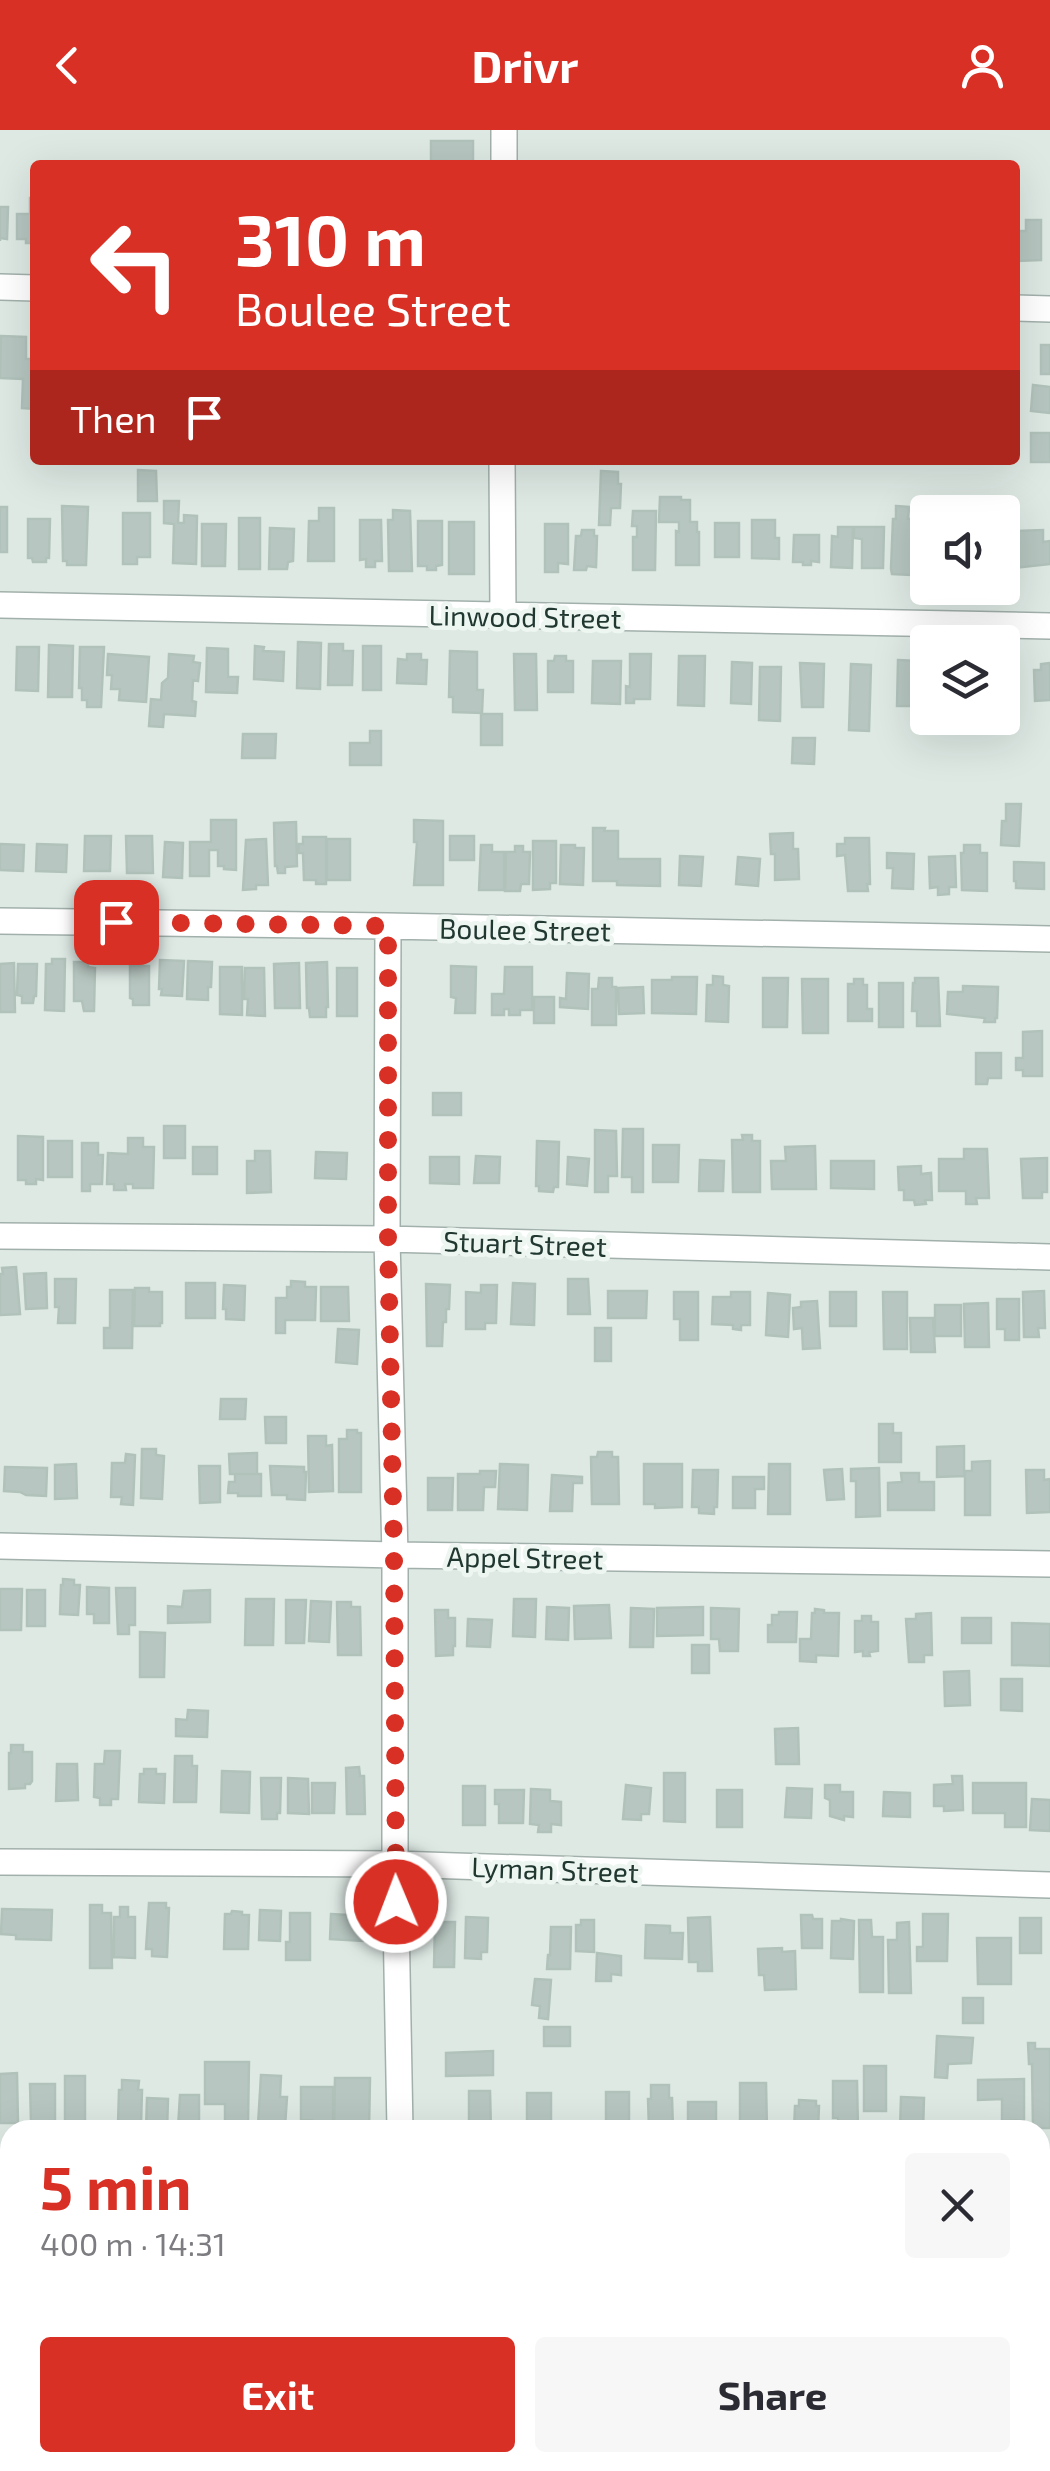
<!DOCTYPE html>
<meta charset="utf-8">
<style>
:root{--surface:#fff;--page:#f7f7f7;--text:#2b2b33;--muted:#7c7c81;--accent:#d93025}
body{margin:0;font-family:"Exo 2",sans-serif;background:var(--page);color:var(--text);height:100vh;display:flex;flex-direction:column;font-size:38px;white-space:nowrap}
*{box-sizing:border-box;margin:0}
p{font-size:32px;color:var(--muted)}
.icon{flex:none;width:55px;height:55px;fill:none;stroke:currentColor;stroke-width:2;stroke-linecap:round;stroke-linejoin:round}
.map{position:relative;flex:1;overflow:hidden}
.details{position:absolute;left:0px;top:1990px;width:1050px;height:352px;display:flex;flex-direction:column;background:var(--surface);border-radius:30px 30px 0 0;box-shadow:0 10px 40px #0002}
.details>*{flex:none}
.banner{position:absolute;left:30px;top:30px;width:990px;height:305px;border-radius:10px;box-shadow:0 10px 40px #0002;background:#d93025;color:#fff;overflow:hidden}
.fabs{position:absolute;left:910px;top:365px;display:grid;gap:20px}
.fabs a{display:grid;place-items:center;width:110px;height:110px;border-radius:10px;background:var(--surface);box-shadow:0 10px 40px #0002;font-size:50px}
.pin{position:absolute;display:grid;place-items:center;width:85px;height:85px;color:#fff;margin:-42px;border-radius:20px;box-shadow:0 5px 15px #0006}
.me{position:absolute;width:110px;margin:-55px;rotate:359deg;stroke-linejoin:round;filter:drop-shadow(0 0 8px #0008)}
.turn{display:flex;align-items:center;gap:35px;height:210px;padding:0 40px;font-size:45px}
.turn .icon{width:130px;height:130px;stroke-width:2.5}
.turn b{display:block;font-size:70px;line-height:85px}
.then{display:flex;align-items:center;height:95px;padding:0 40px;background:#0003;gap:20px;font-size:38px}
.round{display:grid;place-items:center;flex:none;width:105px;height:105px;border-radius:10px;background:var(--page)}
.overview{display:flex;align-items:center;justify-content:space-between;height:170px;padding:0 40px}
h1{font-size:60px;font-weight:700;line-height:75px;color:var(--accent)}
.cta{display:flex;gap:20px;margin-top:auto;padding:20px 40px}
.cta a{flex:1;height:115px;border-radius:10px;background:var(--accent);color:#fff;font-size:40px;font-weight:700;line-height:115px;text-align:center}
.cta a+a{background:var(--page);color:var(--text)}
header{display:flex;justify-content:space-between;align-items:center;height:130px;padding:0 40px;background:var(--accent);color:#fff;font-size:45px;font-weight:700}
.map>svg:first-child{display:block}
.building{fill:#b7c6c0;stroke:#b1c2bb;stroke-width:2.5}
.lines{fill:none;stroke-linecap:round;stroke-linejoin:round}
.minor-casing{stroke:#a2b0ab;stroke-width:28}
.minor{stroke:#fff;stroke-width:25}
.route{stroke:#d93025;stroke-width:18;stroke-dasharray:0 32.4}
.labels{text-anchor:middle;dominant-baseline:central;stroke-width:9;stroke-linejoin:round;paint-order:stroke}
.street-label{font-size:28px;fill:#213831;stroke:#eef6f2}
</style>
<header><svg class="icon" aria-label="back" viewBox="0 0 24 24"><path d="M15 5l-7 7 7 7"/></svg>Drivr<svg class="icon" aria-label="person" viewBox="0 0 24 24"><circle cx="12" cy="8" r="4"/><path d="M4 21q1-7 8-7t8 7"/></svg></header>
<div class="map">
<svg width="1050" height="2341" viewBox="0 0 1050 2341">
<rect width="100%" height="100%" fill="#dee9e4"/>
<path class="building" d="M431,11H473V35H446V31H431Z
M30,68H35V113H26V109H17V84H30Z
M0,77H8L7,109L0,108V111Z
M1026,90H1041V130L1017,131V101H1026Z
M1,206L26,207V229H35V279L22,278L23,249L0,248Z
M1041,215H1050V244H1041Z
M1033,255L1050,257V283L1031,281Z
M1031,303H1050V332H1031Z
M138,340L156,341L157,371H138Z
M601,341L618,342V354H621L620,378H611L610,395H599Z
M660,367H681V370H690V392H697V402H699V435H676V401L679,402V392H659Z
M164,371H179L178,393H184V385L197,386L196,434L173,433L174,394L164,393Z
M62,376L88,377L86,435H67V431H63Z
M896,376L909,377L908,389H912L911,445L892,444L891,439L893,389H896Z
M0,377H7V422H0Z
M319,378H334V431H308L309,391H319Z
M393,380L410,381L412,441H389L388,390H393Z
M633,381H656L655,440H633V407H637V396H632Z
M123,383H150V427H137V434H123Z
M239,388H260V439H239Z
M28,389H50L49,428H46V432H33L32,428H28Z
M360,390H381L382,431H375V437H366V429L360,430Z
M752,390H775V408H779V429L752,428Z
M418,391H442V435L436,436V440H427V436H418Z
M449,392H474V444H449Z
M715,393H739V427H715Z
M202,394H226L225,436H202Z
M545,394H568V434L558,433V442H545Z
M838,397H853L852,438L831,437L832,406L838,407Z
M854,397H884L883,438H862V409L854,408Z
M270,398L294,399L293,431L288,432L287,439H269Z
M582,400H594V406H597L596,437L587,436L586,440H574L576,406H581Z
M1043,400V412L1050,411V434L1014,438L1013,401Z
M794,405H819V432L811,431V435H803V432H793Z
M916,405H928V438H917Z
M298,512L321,513L320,559L297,558Z
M329,514H343V521H353L352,555H328Z
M49,515L73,516L72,567H48Z
M255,516L264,517L263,521L284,522L283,551L254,549Z
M363,516H381V560H363Z
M17,517H39L38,561L16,560Z
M80,517H104L101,577H87V570H82V558H79Z
M207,518L228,519V547H238L237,563L206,562Z
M450,521L477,522V560H483L482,583L453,582V567H449Z
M108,524L149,527L146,572L119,570L120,559H111L112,545H107Z
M169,524L194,526L193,532L200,533L198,551L193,550L192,571L196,572L195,586L164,584L163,597L149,596L151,569L161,570L162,553L168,548Z
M407,524H421V530H427L426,554L397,553L398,529L407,530Z
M514,524H536L537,580H515Z
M630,524H651L650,569H634V573H626V556L630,557Z
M555,526H566V531H573V562H548V531H554Z
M679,526H705L704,576L678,575Z
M898,530L918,531L917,576H897Z
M593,531H621L620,574L592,573Z
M732,532L752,533L751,574L731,573Z
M800,533L824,534L823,577H802Z
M1050,533V570L1035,571L1034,540H1041V534Z
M851,534L871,535L869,601L849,600Z
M760,537H781L780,591L759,590Z
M1002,538H1011L1010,577H1002Z
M481,584H502V615H481Z
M935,588H958V601H935Z
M370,601H381V635H350V613H370Z
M243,604H276L275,628H242Z
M793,608H815L814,634L792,633Z
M1006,674H1021L1019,716L1001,715L1002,691H1006Z
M211,690H236V740L224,739V736H218V720H209V746H190V712H211Z
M414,690L443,691V755H414L417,712H414Z
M296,692L297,736L285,737V743H278L277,736H275L274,693Z
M593,698H605L604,701H618V729H660V756L617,755V751H593Z
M793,703V719H798L799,749L775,750V724H771L770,704Z
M85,706H111L110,741H84Z
M126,706H152L153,743H127Z
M450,706H474V730H450Z
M303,707H326V754H316V750H304L303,723H298L299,714H303Z
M845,708H869L870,754H867L868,761H848L845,725L837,726V714H845Z
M266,709L268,755H256V759L243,760L246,710Z
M327,709H350V750H327Z
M533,711H556V753H550V759L533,760Z
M165,712L183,713L182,748L163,747Z
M0,714L24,715L23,741L0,740Z
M37,714L67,715L66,742L36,741Z
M481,715H492V722H504V760H479Z
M561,715H575V718H584L583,755L560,754Z
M964,715H980V723H987V761L962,760L961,723H964Z
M515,716H523V722H530L529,754H521L520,761H505L506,722H515Z
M887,723L914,724L913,759L892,758L893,738H887Z
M680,726L703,727L701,756L679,755Z
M955,726L956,757H949V764L938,765V757L930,758L929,727Z
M738,727L760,729L758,756L736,754Z
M1014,732L1044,733V759L1016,758V751H1014Z
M52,829H65L64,881L45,880L46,834H52Z
M160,830L184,831L182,866L161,865L162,859H159Z
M188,831L212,832L211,857H208V870L187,869Z
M74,832H88V837L95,838L94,881H84L82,871H74Z
M327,832L328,877H326V887H310L309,878H307L306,833Z
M14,833L15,882H0V834Z
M299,833L300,878H275L274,834Z
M18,834H37L36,866H34L33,873H22V866L17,865Z
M130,836H149V875H133V869L130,868Z
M451,836L476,837L475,883H455L456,868L451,867Z
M220,837H242V885L220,884Z
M505,837H532V880H520V885H509V879H504V885H492V864H504Z
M245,838H264L265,886L247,885L248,869H244Z
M337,838H357V886H337Z
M567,843L589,844L588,879L560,877V868L566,869Z
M713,846L723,847V855L729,856L728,892L706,891L707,855H713Z
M672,847H697L696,884L652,883V850H672Z
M599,848H612V857H616V895H592V859H598Z
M763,848H788L787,897H763Z
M915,848H938L940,896H917V881H912L913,853H915Z
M802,849H828V903H803Z
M854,849H863V855H867V879H872V891H848V854H854Z
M879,853H903V897H879Z
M963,856L998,857L997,888H995V892H984L985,888L947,884L948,862H963Z
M643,857L644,883L619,884L618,858Z
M534,867H554V893H534Z
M1042,901V946H1023V940H1016V928H1023V902Z
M976,923H1001V948H988L987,954H976Z
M433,963H461V985H433Z
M164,996H185V1028H164Z
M623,999H643V1062H632V1047H622Z
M595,1000L616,1001L617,1046H608V1062H595Z
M742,1005H752V1011H760V1062H733L732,1010H743Z
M18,1006L43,1007V1050L36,1049V1054H26V1050H18Z
M128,1008H143V1017H154L153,1058H133V1054H125L126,1060H114V1054H107L108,1023L128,1024Z
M48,1011H72V1047H48Z
M537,1011L559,1012L558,1057H554L553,1062L539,1061V1056H536Z
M82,1013H98V1025H103L102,1054H90V1061H82Z
M653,1015H679L678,1052H653Z
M815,1016L816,1059H772L771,1031H786L785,1017Z
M193,1017H217V1044H193Z
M964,1019H987L989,1068H976L977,1074H966V1061H939V1029H964Z
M255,1021H270L271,1062L247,1063V1031H255Z
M316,1022L347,1023L346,1049L315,1048Z
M476,1026L500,1027L499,1053H474Z
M430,1027H459V1054L430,1053Z
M568,1027L589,1029L587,1056L567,1054Z
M1047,1028V1062H1042V1068H1023L1021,1029Z
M700,1030L724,1031L723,1061H699Z
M831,1031H874V1059L831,1058Z
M921,1036V1044L931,1043L932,1070H925L926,1074L915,1075L914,1070H904V1060H899L898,1037Z
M16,1137L20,1184L0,1185V1144H3L2,1138Z
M46,1143L47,1178L26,1179L24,1144Z
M55,1149H76L75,1193H58L59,1177H55Z
M568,1149H588L590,1184H568Z
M291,1151L305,1152V1157H316L315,1190H285V1203H276V1168H287V1157H291Z
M186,1153H215V1188H186Z
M513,1153L535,1154L534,1195L511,1194Z
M426,1154L450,1155L449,1179H446V1192H443L442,1216H427Z
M224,1155L245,1156L244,1190L226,1189V1179H223Z
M481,1155H497L496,1193H485V1199H466V1162L481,1163Z
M321,1157H348L349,1191H321Z
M135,1158H149V1162H162V1193H160V1196H134Z
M110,1160H133L132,1218H104V1198H110Z
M608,1161H647L646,1188H608Z
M1044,1161L1045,1198H1038L1039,1207H1024L1023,1162Z
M674,1162H698V1210H680V1189H674Z
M731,1162H750V1195H741V1200L733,1199V1195L712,1194L713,1167H731Z
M830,1162H856V1196H830Z
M883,1162H907V1219H884Z
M768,1163L790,1165L788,1207L766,1205Z
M997,1169H1019V1210H1005V1199H997Z
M817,1171L820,1218L803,1219L802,1198L794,1199L793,1178L801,1177V1172Z
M988,1173L989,1217H965L964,1174Z
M935,1175H961V1206H935Z
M910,1188H933L935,1222H911Z
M595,1198H611V1231H595Z
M338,1199L359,1200L357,1234L336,1232Z
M221,1269H246L245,1289H220Z
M265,1287H286V1313H266Z
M879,1294H893V1303H901V1332H879Z
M347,1300H357V1303H361V1362H339V1309H347Z
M308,1306H326V1316L332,1315L333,1361L309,1362Z
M964,1316V1346L937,1347V1317Z
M142,1319H156V1325L164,1326L162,1369L141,1368Z
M598,1322H612V1327H618L619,1374H592L591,1327H597Z
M257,1323V1344H230L229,1324Z
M126,1324L135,1325L133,1375L121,1374L122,1367H111L112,1333H125Z
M990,1331V1385H965V1341H972V1332Z
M76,1334L77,1368L55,1369V1335Z
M500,1334L528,1335L527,1380L498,1379Z
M644,1334H682V1377L655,1378V1374H644Z
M769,1334H790V1384H768Z
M199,1336H220V1372L200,1373Z
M270,1336L304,1337V1342H306L305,1370L287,1369V1365H272Z
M5,1337L47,1338L46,1366L26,1365L20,1362L4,1361Z
M879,1338L880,1386L856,1387V1351H851V1339Z
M842,1339L844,1369L827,1370L824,1340Z
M693,1340H718L717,1377H714V1384L699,1383V1377H692Z
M1026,1340H1044V1350L1050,1349V1382L1027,1383Z
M480,1341H496L495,1357H484L483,1380H458V1344H480Z
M901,1343H919V1352H934V1380H888V1353L902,1352Z
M235,1344H261V1366H238V1363H228L229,1352H235Z
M552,1345L582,1347V1353H573L572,1381H550Z
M733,1347H764V1359H755V1378H733Z
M428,1348H453L452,1380H428Z
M63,1449L74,1450V1455H80L78,1485L60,1484L61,1455H63Z
M87,1457L109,1458V1493H94V1484H87Z
M116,1458H135V1495H129V1504H118Z
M0,1459H22L21,1500H0Z
M27,1460H45V1496H27Z
M210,1460V1492L168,1493V1476L182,1477L184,1461Z
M246,1469H274L273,1515H245Z
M514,1469H536L535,1507L513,1506Z
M286,1470H306L304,1513H286Z
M311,1471L331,1472L329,1512L309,1511Z
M337,1472H351V1477H360L361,1525H338Z
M609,1475L611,1508L575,1509L574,1476Z
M547,1477L569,1478L568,1510L546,1509Z
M703,1477V1505L657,1506V1478Z
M631,1478L654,1479L653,1517H630Z
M711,1478L739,1479L738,1521H720L719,1509H711Z
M815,1479L824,1480V1483H839L838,1526L816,1525V1532L800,1531V1509H811L812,1483H815Z
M435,1480H448V1488H455V1516H453V1525L436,1526Z
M779,1482H797L796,1512H768V1495H772V1485H779Z
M931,1483L932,1525H924V1532H909L906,1489H916V1484Z
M862,1486H871V1492H878V1521L869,1522L870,1526H863V1521L855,1522V1491H862Z
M962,1488H991V1513H962Z
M468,1489L492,1490L490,1517L467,1516Z
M1012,1493L1050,1494V1536L1012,1535Z
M140,1502L165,1503L164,1547H140Z
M692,1515H709V1543H692Z
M969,1541L970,1575L945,1576L944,1542Z
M1001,1549H1022V1581L1001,1580Z
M188,1580L208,1581L207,1607L176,1606V1589L187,1590Z
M798,1598L799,1634H776L775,1599Z
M11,1615H23V1622H32V1651L30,1654H25V1658L9,1659V1623H11Z
M105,1621H120L118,1669H111V1675H100V1668L94,1667L95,1634H104Z
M175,1626H192V1636H197L196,1672H174Z
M57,1634H77L78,1670L56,1671Z
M359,1637L360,1646H364L365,1684H347L346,1638Z
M144,1639H156V1644H165L164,1673L139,1672L140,1644H144Z
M222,1641L250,1642L249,1683L221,1682Z
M664,1643H685V1692L664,1691Z
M952,1646H962L963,1680L944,1681V1676H934V1655L953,1654Z
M261,1648H281L280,1683H277V1689H262Z
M288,1648L308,1649L309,1684L288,1683Z
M312,1653H335L334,1683H312Z
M973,1653H1026V1697H1005V1683H973Z
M626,1655L651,1658L649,1684H641V1690L623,1689Z
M825,1655H840V1662H853V1687L844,1686V1690L830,1686V1670L825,1668Z
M463,1656H485V1695H463Z
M787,1658L812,1659L811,1688L785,1687Z
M531,1659L550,1660V1671L561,1672V1695L551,1694V1702H538L539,1695L530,1694Z
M495,1660H524L523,1693H499V1674H495Z
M717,1660H742V1697H717Z
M884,1662L910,1663V1687L883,1686Z
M1032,1669L1050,1670V1701L1030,1700Z
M149,1773H166V1778H169L167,1827L152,1826V1819H146Z
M90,1775H102V1783H111L112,1838H90Z
M120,1777H128V1787H135V1828L114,1827V1787H120Z
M2,1779L52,1780L51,1810L16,1809V1805L1,1804Z
M260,1780L281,1781L280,1811L259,1810Z
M232,1781L242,1782V1785H249L248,1819H224L225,1784H231Z
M290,1783H310V1830H286V1812H290Z
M331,1784L364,1786L363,1811L330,1809Z
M923,1784H948L947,1831H917V1817H923Z
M801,1785H812L813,1789H822V1818H802Z
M466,1787L488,1788L487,1822H481V1829L465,1828Z
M710,1787L712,1841H698V1832H689L688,1788Z
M1020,1788H1041V1823H1020Z
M841,1789L854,1791L853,1829L831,1828L832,1791H841Z
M581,1790H594V1822L576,1821V1795H581Z
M859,1790H871L872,1807H883V1862H860Z
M435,1792H455L454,1837H434Z
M909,1792L911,1863H889L888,1810H897V1793Z
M646,1795L670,1796V1803H683L682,1829L645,1828Z
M551,1797H571L570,1839H547L548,1825H550Z
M977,1808H1011V1854H978Z
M782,1818V1822L795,1821L796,1859L765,1860L764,1845H759L758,1819Z
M597,1823L621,1826V1845L611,1844V1851H596Z
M535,1849L551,1850L548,1889L539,1888L540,1876L532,1875Z
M963,1868H983V1893H963Z
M544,1897H570V1916H544Z
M937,1906L973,1908L971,1933L948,1934L947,1948L935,1947Z
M1028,1913H1035V1919H1050V1998H1033L1032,1934H1029Z
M493,1921V1945L446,1946V1923Z
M205,1932H249L248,1992H225V1974H205Z
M864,1936H886V1981H864Z
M17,1943L18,1993H0V1944Z
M261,1945L281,1946L280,1967H287L285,1997L258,1995Z
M65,1946H85V1995H65Z
M335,1948H370L369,2000H334Z
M1024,1949V1990L1002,1991V1969L978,1970V1950Z
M122,1950L139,1951L138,1960H142L141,1995H118L119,1960H122Z
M833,1951H857L858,2000H844V1996H839L838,1988H833Z
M740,1953H766L767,2000H740Z
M30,1954H55V1992H31Z
M651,1955H669V1968H672L673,2000H649L648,1969H651Z
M301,1957H333V1997L312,1996V1990H301Z
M469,1961H490L491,2000H469Z
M606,1962H629V2000H606Z
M527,1963H551V1997H544V2000L527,1998Z
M180,1965H199V1998H178Z
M901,1967L924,1968L923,2000H900Z
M147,1968L168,1969L167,2000H146Z
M799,1970L816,1971V1976H819L818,2000H794L795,1976H799Z
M688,1972H716V2000H688Z
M0,2088H10V2125H0Z
M1040,2119H1050V2162H1040Z
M2,2271H10V2309H7V2302H3Z
M1040,2278H1050V2330H1040Z"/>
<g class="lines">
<g class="minor-casing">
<path id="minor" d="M504,35V0
M0,157L35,158
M1015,178L1050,179
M502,330L503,485
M0,475L1050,496
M0,791L388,796L1050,809
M388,796L387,1109L395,1425V1734L400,2000
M0,1106L387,1109L1050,1127
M0,1416L395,1425L1050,1434
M0,1732L395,1734L1050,1755
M0,2045H10
M1040,2065H1050
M405,2332V2341"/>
</g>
<use href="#minor" class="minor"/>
</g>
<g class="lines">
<path class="route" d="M116,792L388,796V1109L394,1425L396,1772"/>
</g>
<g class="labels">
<g class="street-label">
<text transform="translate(525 486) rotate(1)">Linwood Street</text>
<text transform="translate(525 799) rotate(1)">Boulee Street</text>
<text transform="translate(525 1113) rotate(2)">Stuart Street</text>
<text transform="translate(525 1427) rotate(1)">Appel Street</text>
<text transform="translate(555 1739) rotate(2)">Lyman Street</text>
</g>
</g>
</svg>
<div class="fabs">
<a><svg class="icon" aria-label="sound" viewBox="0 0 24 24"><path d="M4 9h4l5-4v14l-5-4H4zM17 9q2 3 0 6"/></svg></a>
<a><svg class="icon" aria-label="layers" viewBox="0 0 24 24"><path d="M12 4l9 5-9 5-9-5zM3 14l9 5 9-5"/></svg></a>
</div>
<div class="pin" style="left:116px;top:792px;background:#d93025"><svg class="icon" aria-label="arrive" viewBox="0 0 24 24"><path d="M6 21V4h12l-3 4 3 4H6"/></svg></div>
<svg class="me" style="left:396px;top:1772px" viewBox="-20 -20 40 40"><circle r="17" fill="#d93025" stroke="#fff" stroke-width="3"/><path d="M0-11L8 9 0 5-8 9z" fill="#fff"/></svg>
<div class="banner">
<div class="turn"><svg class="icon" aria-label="left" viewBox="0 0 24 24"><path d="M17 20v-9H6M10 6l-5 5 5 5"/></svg><div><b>310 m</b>Boulee Street</div></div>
<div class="then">Then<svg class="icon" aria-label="arrive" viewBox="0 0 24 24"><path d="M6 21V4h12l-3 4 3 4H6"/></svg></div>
</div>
<section class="details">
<div class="overview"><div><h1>5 min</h1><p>400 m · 14:31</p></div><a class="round"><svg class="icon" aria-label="close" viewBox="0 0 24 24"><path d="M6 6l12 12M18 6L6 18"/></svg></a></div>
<div class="cta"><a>Exit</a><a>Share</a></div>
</section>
</div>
